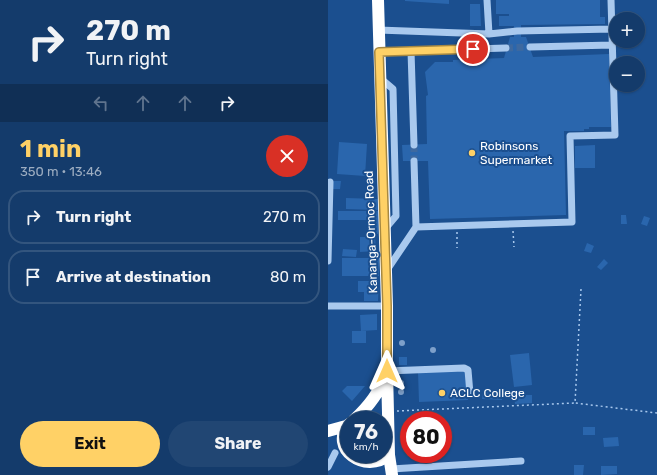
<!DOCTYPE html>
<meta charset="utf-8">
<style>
:root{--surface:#143b6b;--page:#214673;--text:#f1f3f6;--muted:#9dadc1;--line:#33557e;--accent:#ffd166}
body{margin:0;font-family:Rubik,sans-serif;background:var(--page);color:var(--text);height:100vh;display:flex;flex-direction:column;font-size:15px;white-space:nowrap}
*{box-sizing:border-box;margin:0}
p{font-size:13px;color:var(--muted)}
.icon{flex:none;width:22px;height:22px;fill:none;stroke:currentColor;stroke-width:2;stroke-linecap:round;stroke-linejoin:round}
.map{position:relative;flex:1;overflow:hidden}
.sheet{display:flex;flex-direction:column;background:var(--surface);width:328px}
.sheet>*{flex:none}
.guide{background:#143b6b;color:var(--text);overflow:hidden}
.tools{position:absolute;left:281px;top:12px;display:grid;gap:8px}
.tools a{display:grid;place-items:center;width:36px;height:36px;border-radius:50%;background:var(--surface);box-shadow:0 1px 3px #0004,0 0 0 1px var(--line);font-size:20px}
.speed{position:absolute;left:12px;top:411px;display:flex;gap:8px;font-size:20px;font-weight:700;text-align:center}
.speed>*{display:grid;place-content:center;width:52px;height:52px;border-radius:50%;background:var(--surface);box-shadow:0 1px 3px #0004,0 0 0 1px var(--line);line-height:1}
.speed small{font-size:10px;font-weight:400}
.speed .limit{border:6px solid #d22;background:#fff;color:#111}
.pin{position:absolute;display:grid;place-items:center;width:34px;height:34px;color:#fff;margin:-17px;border:2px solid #fff;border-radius:50%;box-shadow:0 1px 4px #0007}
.me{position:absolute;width:44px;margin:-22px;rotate:0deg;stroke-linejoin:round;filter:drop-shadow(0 0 3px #0008)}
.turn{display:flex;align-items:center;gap:14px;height:84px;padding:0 20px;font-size:18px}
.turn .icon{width:52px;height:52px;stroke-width:2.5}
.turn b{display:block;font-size:28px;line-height:34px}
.lanes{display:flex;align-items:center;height:38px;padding:0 20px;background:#0003;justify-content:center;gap:20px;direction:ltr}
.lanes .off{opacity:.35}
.round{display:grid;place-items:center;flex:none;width:42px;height:42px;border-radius:21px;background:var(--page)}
.head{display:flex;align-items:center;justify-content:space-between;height:68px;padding:0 20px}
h1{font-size:24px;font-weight:700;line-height:30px;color:var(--accent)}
.button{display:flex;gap:8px;margin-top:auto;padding:8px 20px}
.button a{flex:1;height:46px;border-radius:24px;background:var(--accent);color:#111;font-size:16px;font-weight:700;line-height:46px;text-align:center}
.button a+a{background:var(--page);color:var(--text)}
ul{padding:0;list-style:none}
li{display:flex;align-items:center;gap:12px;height:54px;margin:0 8px 6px;padding:0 12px;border:2px solid var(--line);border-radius:16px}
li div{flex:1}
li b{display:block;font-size:15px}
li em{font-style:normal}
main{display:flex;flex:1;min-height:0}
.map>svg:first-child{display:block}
.building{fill:#2a66ad}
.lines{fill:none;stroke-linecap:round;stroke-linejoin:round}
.minor-tunnel{stroke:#3d69a0;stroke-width:7;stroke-dasharray:7 3.5;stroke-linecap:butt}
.path{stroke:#a9c9ee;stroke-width:1.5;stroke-dasharray:2 3;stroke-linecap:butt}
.minor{stroke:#a9c9ee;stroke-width:7}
.highway{stroke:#fff;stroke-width:12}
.tree{fill:#7ea0ca}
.route-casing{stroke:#a68842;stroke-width:10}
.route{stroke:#ffd166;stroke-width:7}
.poi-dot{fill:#ffd166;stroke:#1b4f8f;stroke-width:1.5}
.labels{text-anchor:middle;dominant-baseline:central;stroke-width:4;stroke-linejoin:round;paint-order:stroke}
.poi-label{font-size:12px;fill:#fff;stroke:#1b4f8f;text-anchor:start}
.street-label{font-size:12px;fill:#fff;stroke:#1b4f8f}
</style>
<main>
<section class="sheet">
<div class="guide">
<div class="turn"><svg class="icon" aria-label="right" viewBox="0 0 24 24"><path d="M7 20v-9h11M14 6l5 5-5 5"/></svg><div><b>270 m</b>Turn right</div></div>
<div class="lanes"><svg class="icon off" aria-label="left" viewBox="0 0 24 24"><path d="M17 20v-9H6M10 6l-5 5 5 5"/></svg><svg class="icon off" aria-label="ahead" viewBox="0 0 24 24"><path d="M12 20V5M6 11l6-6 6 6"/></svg><svg class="icon off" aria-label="ahead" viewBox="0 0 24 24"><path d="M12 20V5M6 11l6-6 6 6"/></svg><svg class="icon" aria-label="right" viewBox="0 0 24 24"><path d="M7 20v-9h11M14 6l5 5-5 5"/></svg></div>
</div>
<div class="head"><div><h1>1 min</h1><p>350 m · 13:46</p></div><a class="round" style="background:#d93025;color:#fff"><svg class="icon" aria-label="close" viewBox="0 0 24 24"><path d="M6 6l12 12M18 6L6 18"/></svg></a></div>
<ul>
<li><svg class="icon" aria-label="right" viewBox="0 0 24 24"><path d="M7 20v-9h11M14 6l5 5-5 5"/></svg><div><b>Turn right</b></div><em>270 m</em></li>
<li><svg class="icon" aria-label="arrive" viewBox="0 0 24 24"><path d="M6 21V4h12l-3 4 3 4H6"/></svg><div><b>Arrive at destination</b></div><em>80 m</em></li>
</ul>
<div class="button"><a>Exit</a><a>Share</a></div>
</section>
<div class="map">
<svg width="329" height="475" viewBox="0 0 329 475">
<rect width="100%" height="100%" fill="#1b4f8f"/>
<path class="building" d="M77,0H121V4L77,1Z
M168,0H272V17H277V24L193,25V37H198L205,57L281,54L283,127H261V129H256V131H236L238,215L102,219L100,161H75L74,145L99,144L98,96L100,95L97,72L107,62H125V60L176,58L182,37H186V26H171V16H181V14H168Z
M142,4H152L153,26H142Z
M11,142L39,144L37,176L9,174Z
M267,145V168H247V146Z
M5,181H13L12,189H5Z
M18,198L50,199V210L18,209Z
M10,211H50V234H39V220H10Z
M293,215H298L299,224H293Z
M316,216L322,218L319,226L313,224Z
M32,237H47L48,251L32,252Z
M259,243L266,246L263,253L256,251Z
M15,249L29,250L28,257L14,256Z
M14,258H51V276H14Z
M276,259L280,263L273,270L269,267Z
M30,281H51L50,301H36V292H30Z
M49,314V330L33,331L32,315Z
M24,331H38V343H24Z
M201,353L204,385L186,387L182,355Z
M71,357H79V365H71Z
M139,371L140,400L91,402L90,372Z
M19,386H37L24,401L14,391Z
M155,390L175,391L174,400L154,399Z
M186,395H204V403L187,404Z
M255,427H267V435H255Z
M290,437L291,446L276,447L275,438Z
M246,465H256L255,475H246Z
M273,466H289V474L273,475Z"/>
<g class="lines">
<path class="minor-tunnel" d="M178,48L202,47
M86,145V161"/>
<path class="path" d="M185,231L186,247
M129,232V248
M253,289L247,403L329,413
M69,411L247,403"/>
<path class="minor" d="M159,0L161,34
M50,30L161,34L189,31L284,29
M202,47L284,45
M83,51L86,145
M51,52L178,48
M52,78L65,89L68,216L57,229
M88,227L244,222L242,136L287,135L283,0
M0,261L2,182
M59,270L88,227L86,161
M0,306H59
M59,371L136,368L140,370L142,394
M0,467L7,453
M63,469L193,461"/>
<path class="highway" d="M50,0L59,306V371L61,455L64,475
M26,420C40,407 51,394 57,376
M28,420L36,418L45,420
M21,424C0,448 37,475 61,455
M0,431L18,426"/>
</g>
<g class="tree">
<circle cx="74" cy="343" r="3"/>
<circle cx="105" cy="350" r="3"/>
<circle cx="73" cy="383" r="3"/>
<circle cx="73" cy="392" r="3"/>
</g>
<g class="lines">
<g class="route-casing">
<path id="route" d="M59,371V306L51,52L145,49"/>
</g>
<use href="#route" class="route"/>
</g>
<g class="poi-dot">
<circle cx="144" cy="153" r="4"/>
<circle cx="114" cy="393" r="4"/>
</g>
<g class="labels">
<g class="poi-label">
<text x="152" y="146">Robinsons<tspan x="152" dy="14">Supermarket</tspan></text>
<text x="122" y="393">ACLC College</text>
</g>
<g class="street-label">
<text transform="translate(43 232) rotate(-92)">Kananga-Ormoc Road</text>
</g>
</g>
</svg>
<div class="tools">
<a>+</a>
<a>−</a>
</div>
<div class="speed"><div>76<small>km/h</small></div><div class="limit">80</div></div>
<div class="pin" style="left:145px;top:49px;background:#d93025"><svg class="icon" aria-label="arrive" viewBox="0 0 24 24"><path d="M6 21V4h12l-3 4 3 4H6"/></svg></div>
<svg class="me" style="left:59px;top:371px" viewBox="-20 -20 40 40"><path d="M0-17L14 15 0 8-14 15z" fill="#ffd166" stroke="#fff" stroke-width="4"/></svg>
</div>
</main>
